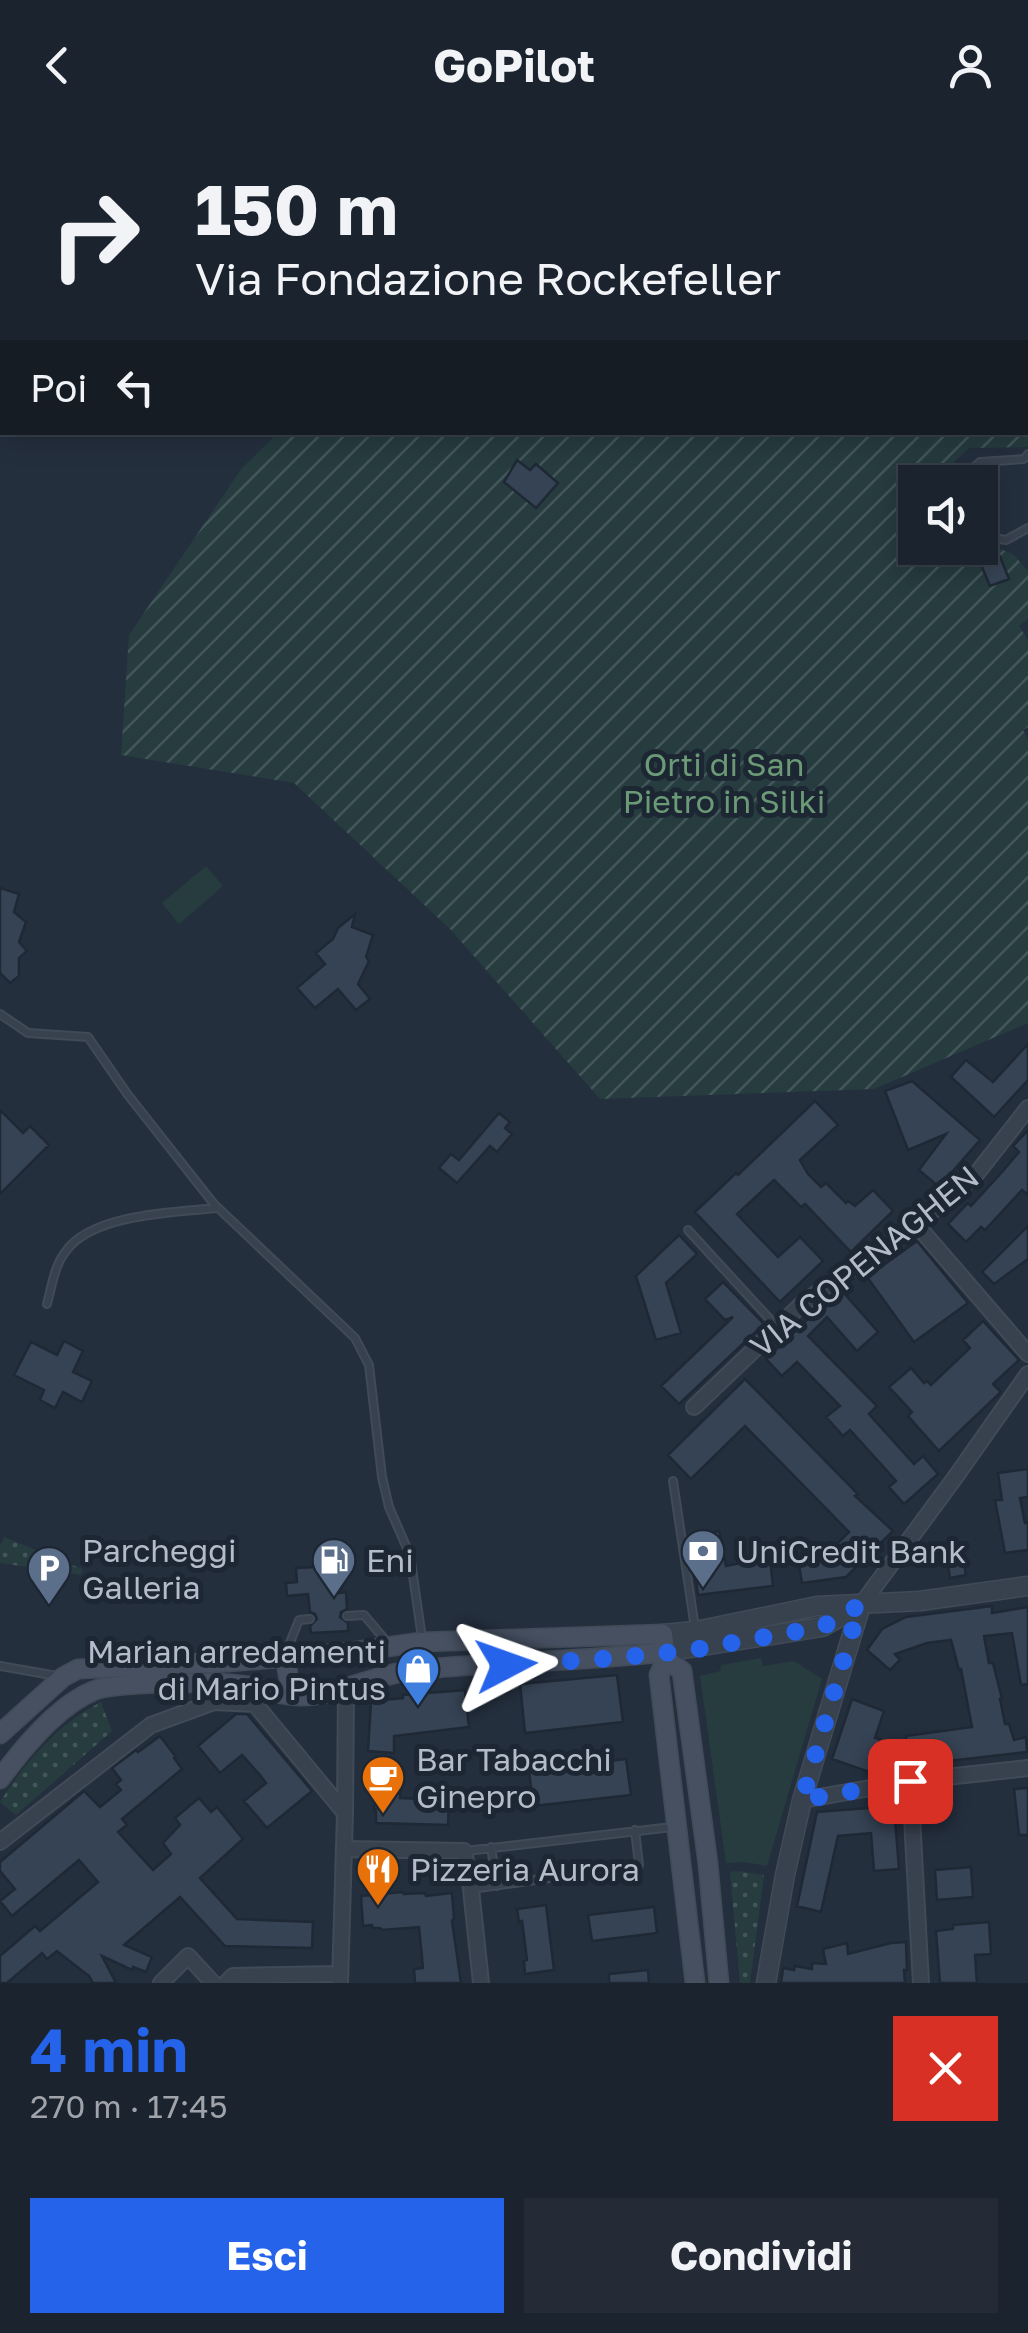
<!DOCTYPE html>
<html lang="it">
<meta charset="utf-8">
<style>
:root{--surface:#1b232e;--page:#242b36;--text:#f1f3f6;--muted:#a0a4aa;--line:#39404a;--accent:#2563eb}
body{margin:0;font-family:"Golos Text",sans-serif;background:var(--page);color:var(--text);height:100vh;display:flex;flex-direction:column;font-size:38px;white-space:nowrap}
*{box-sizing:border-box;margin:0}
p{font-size:32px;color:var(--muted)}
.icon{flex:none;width:55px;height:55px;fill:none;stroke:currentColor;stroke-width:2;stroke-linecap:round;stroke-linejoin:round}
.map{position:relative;height:1853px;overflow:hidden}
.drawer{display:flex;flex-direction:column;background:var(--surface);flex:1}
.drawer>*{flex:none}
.guide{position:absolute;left:0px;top:0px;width:1030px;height:305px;box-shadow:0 5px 25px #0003,0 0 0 2px var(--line);background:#1b232e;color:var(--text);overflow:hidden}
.controls{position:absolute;left:898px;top:335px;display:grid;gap:20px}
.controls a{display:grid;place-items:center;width:100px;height:100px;border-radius:0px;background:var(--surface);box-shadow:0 5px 25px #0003,0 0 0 2px var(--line);font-size:50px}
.pin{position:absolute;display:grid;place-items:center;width:85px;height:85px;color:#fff;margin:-42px;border-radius:20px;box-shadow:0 5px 15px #0006}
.me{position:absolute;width:110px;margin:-55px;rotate:86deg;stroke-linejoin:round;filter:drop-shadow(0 0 8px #0008)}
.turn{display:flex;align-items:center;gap:35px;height:210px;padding:0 30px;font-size:45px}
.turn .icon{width:130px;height:130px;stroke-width:2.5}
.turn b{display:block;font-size:70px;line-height:85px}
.then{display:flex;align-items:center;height:95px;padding:0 30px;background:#0003;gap:20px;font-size:38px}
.round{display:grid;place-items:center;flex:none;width:105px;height:105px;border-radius:0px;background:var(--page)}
.overview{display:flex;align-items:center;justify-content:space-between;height:170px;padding:0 30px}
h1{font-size:60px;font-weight:700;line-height:75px;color:var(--accent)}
.button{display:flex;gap:20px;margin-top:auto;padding:20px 30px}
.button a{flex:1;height:115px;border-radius:0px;background:var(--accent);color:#fff;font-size:40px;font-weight:700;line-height:115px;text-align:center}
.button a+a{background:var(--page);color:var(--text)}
header{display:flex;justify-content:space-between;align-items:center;height:130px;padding:0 30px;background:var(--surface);font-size:45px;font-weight:700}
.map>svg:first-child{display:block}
.grass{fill:url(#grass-dots)}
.park{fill:#263c3f}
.garden{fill:url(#garden-furrows)}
.building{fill:#364354;stroke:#1f2835;stroke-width:2.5}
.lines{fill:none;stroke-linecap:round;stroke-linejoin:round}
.service-casing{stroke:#414a57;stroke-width:10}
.minor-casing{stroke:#414a57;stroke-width:18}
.tertiary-casing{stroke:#414a57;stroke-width:21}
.secondary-casing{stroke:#414a57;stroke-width:21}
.service{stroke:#38414e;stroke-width:6}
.minor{stroke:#38414e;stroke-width:14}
.tertiary{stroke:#38414e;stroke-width:18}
.secondary{stroke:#465061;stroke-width:18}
.route{stroke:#2563eb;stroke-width:18;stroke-dasharray:0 32.4}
.labels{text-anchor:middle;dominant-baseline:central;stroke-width:10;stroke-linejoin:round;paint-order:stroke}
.park-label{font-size:32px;fill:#6b9a76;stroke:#1d2633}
.street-label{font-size:32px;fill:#b4bcc9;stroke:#1d2633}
.poi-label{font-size:32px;fill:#b4bcc9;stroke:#1d2633;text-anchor:start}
</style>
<header><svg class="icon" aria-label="back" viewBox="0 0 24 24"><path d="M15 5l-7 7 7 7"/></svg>GoPilot<svg class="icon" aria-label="person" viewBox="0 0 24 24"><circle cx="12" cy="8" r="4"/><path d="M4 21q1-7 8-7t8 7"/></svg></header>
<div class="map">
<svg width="1028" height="1853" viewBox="0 0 1028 1853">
<defs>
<pattern id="grass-dots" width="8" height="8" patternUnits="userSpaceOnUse" patternTransform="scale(2.5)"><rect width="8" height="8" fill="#263c3f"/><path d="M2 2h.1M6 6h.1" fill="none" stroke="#435659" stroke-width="1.8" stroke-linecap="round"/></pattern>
<pattern id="garden-furrows" width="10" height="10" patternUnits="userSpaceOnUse" patternTransform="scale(2.5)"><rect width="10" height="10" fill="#263c3f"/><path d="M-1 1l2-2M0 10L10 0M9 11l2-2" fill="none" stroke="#435659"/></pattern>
</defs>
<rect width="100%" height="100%" fill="#242f3e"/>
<path class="grass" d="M4,1407L82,1439L81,1445L0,1433V1416Z
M101,1572L112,1601L16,1685L0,1672C26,1631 58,1594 101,1572Z
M739,1741L764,1745L750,1853H740L730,1742Z"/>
<path class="park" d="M206,736L223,756L179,794L162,773Z
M761,1528L763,1536L794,1531L822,1549L767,1736L744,1732L726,1733L700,1546L720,1541L721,1535Z"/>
<path class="garden" d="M1028,97V317L969,318L955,331L951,352H915V418H973L978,426L995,417L1013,424L1028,441V489L1019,496L1028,510V597L1023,600L1028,610V893L874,959L600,969L450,799L294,653L121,625L129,505L242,338L278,303L1028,302Z"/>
<path class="building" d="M517,330L530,340L536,334L558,353L536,378L504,352Z
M998,422L1009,449L990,456L979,430Z
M0,758L19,764L14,782L26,792L19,812L27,821L19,828V846L10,853L0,843Z
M355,784L352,797L373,805L366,827L369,831L358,854L370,869L356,880L338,859L315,878L297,858L325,834L316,823L333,809L338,798Z
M1028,914V950L994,987L951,947L966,930L993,952Z
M912,951L980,1010L939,1057L919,1040L946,1004L908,1020L885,961Z
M815,971L838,995L800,1030L808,1044L821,1057L826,1053L846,1073L848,1071L855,1076L873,1060L893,1081L851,1122L805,1074L801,1077L774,1050L737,1084L778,1127L800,1107L823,1131L780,1172L695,1082L736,1043L738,1045Z
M0,980L23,1003L30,996L49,1015L0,1064Z
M499,983L510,992L505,998L512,1004L497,1022L490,1016L457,1053L439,1038L451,1024L459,1030Z
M1028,1000V1065L1022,1060L985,1100L981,1097L966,1112L948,1094L968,1073L971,1076L1002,1042L1019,1022L1013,1016Z
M1028,1096V1129L994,1154L982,1142Z
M679,1105L697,1124L666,1153L681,1203L656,1210L636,1146Z
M917,1111L968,1173L914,1212L867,1147Z
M723,1152L764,1194L679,1274L661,1256L733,1187L725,1190L705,1169Z
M843,1162L878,1202L857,1221L827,1187L808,1206L877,1276L869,1284L914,1334L923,1326L938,1344L904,1374L889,1357L896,1351L850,1300L843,1306L826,1287L840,1276L797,1232L782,1246L766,1229L810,1187L836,1165Z
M983,1191L1019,1230L993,1254L1001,1262L939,1321L908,1286L912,1282L889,1257L911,1238L924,1253L927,1251L931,1255L970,1218L963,1210Z
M64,1211L83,1221L73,1242L92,1251L82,1272L63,1262L55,1278L40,1270L44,1260L14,1245L31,1212L57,1225Z
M745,1249L858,1364L855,1366L893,1401L846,1447L802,1453L797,1424L831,1420L849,1402L745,1296L691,1349L668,1325Z
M1028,1339V1367L1020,1368L1025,1393L1028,1392V1420L1005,1423L995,1370H1002L998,1343Z
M719,1401L726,1436L770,1427L773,1456L698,1465L694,1436L697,1435L692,1406Z
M963,1428L966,1445L950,1448L947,1430Z
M337,1436L339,1463L346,1462L347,1479L341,1482L340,1487L348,1493V1501L311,1503L310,1496L317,1489L315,1484L310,1482L308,1464L287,1466L286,1453L297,1452L296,1438Z
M992,1476V1483L1028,1477V1554L1021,1555L1012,1503L984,1506L989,1533H993L1002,1569H1000L1005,1594H1009L1014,1610L1026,1607L1027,1622L913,1635L912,1619L907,1620L906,1606L972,1597L961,1539L959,1540L951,1510L927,1513L895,1524L900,1530L890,1540L867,1520L882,1499L906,1487Z
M617,1545L623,1592L525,1603L520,1554Z
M465,1560L469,1597L394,1606V1623L368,1621L371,1571L403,1568V1565Z
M852,1569L884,1581L875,1608L880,1609L869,1642L832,1629Z
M236,1584H247L312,1661L267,1698L244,1671L266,1653L260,1645L242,1625L220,1643L198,1616Z
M160,1606L176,1627L174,1628L182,1639L122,1689L127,1695L118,1702L153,1740L171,1724L163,1713L180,1695L175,1688L199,1668L211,1682L217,1677L243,1709L200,1748L237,1789L313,1792L312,1818L225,1816L180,1767L124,1815L152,1827L146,1842L133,1837L132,1840L102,1826L116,1853H93L89,1846L57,1821L47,1829L42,1823L7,1853H0V1826L35,1796L40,1801L98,1752L79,1730L12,1786L0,1771L15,1759L0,1741V1732L84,1661L100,1677L121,1660L116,1654L121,1650L112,1638L136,1620L138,1622Z
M626,1629L631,1665L533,1676L529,1640Z
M377,1648L401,1649L400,1668L449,1670L448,1695L376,1693V1679H374Z
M1028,1658V1705H1019L1014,1659Z
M894,1676L899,1739L874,1741L871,1703L838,1706L821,1782L797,1776L817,1682Z
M971,1737L973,1767L937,1770L935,1740Z
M402,1762L404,1764L425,1763L426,1766L452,1763L454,1788L452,1791L461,1853H415L414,1839L423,1838L419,1797L382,1800L380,1798H372V1795L363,1796L361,1766Z
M546,1775L554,1840L525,1844L524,1831L527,1830L522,1791L519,1792L517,1779Z
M654,1777L657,1803L592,1811L588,1785Z
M989,1792L991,1824L975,1825L977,1853H940L936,1801L953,1799V1795Z
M906,1812L907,1840H904L905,1853H781L783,1838L794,1840L795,1836L812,1839V1833L826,1834L823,1819L847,1813L848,1824L891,1813Z
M648,1840L649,1853H609V1844Z"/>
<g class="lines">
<g class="service-casing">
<path id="service" d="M972,352L970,347L974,337L980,332L1024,329L1028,324
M980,372L994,408L1006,410L1028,398
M0,884L28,903L88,907L128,965L214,1074L355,1208L369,1235L382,1347L389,1377L410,1425L422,1508
M688,1100L776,1196
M47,1174C52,1156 54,1136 66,1121C92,1084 175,1082 217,1078
M673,1351L695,1498
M347,1486L364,1485L387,1512
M285,1525L299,1490L310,1489
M0,1536L57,1546
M491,1717L497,1756
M466,1721L672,1697
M472,1759L639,1735L635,1700"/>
</g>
<g class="minor-casing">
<path id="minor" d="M628,0V2
M944,2L954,0
M916,1094L1028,1224
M694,1277L803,1173L916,1094L974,1047L1028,978
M861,1475L954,1349L1028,1244
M910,1651L921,1853
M802,1670L910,1651L1028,1638
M0,1712L151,1595L214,1572L255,1574L345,1683
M344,1719L464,1721L471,1759L481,1853
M161,1853L188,1826L213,1853
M226,1853L233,1846L340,1844
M340,1853L345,1683L346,1558"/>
</g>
<g class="tertiary-casing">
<path id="tertiary" d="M663,1504L696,1501L817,1476L920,1471L1028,1456
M665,1522L822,1497L856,1478
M766,1853L785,1745L802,1670L861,1475"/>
</g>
<g class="secondary-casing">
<path id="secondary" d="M285,1527L290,1555L304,1566
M666,1529L682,1541L708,1734L719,1853
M0,1604L63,1547L78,1539L228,1532L351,1522L422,1512L663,1504L666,1529L659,1545L695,1853
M0,1649C22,1619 57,1576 93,1561C115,1551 226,1551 252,1557C270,1560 285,1567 304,1566C342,1564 377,1544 414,1540C498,1531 582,1532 665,1522"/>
</g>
<use href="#service" class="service"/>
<use href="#minor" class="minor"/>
<use href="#tertiary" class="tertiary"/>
<use href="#secondary" class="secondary"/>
</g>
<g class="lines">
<path class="route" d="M506,1535L616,1528L692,1520L822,1497L860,1475L802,1670L910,1651"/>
</g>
<defs>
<g id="bank-pin" transform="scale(2.25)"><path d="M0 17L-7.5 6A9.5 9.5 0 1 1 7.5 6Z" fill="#5c6f8a" stroke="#1d2633"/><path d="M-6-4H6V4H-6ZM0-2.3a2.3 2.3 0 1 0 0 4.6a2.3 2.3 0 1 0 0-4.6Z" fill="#fff"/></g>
<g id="fuel-pin" transform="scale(2.25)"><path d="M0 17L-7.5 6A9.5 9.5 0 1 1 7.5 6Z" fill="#5c6f8a" stroke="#1d2633"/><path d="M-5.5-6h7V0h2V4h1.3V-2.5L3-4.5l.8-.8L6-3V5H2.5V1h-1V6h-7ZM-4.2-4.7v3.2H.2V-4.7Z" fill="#fff"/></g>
<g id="parking-pin" transform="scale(2.25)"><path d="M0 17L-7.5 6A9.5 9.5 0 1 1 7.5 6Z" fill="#5c6f8a" stroke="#1d2633"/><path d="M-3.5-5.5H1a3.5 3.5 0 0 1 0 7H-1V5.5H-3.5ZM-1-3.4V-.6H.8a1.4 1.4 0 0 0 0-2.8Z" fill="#fff"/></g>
<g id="shop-pin" transform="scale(2.25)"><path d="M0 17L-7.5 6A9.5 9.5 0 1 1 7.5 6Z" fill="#3f7fe0" stroke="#1d2633"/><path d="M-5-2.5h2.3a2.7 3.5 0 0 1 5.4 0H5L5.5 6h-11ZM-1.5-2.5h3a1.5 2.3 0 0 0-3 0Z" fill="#fff"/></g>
<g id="cafe-pin" transform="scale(2.25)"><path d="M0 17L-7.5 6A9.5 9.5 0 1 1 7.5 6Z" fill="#e8710a" stroke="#1d2633"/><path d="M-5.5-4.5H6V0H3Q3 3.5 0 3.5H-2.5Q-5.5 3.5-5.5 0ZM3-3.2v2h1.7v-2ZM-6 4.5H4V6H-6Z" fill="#fff"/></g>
<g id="restaurant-pin" transform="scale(2.25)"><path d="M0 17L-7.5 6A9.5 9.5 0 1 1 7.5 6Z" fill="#e8710a" stroke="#1d2633"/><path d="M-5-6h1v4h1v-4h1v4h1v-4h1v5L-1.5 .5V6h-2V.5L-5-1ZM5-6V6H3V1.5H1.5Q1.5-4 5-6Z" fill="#fff"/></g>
</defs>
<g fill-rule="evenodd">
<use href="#bank-pin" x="703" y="1421"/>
<use href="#fuel-pin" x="334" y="1430"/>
<use href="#parking-pin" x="49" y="1438"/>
<use href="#shop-pin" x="418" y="1539"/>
<use href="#cafe-pin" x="383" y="1647"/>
<use href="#restaurant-pin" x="378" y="1739"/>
</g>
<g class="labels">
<g class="park-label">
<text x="724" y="634">Orti di San<tspan x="724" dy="37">Pietro in Silki</tspan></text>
</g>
<g class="street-label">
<text transform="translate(864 1131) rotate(-39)">VIA COPENAGHEN</text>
</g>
<g class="poi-label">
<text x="82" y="1420">Parcheggi<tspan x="82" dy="37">Galleria</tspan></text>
<text x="736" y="1421">UniCredit Bank</text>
<text x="366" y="1430">Eni</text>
<text x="386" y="1521" text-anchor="end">Marian arredamenti<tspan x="386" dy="37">di Mario Pintus</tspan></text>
<text x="416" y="1629">Bar Tabacchi<tspan x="416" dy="37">Ginepro</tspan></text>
<text x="410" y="1739">Pizzeria Aurora</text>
</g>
</g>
</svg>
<div class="controls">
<a><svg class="icon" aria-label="sound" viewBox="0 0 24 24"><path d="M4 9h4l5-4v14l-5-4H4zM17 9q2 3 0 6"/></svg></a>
</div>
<div class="pin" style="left:910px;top:1651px;background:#d93025"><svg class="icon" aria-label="arrive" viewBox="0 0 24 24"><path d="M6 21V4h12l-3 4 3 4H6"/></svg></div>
<svg class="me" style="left:506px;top:1535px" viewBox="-20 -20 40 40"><path d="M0-17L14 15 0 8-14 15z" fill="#2563eb" stroke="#fff" stroke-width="4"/></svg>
<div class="guide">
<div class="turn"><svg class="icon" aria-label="right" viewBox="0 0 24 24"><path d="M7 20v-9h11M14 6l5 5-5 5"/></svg><div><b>150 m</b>Via Fondazione Rockefeller</div></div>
<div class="then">Poi<svg class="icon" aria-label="left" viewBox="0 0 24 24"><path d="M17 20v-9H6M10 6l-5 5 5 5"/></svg></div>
</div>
</div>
<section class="drawer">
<div class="overview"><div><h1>4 min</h1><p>270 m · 17:45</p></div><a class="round" style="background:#d93025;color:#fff"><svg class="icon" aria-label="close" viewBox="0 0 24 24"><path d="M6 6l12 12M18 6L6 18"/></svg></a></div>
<div class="button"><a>Esci</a><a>Condividi</a></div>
</section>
